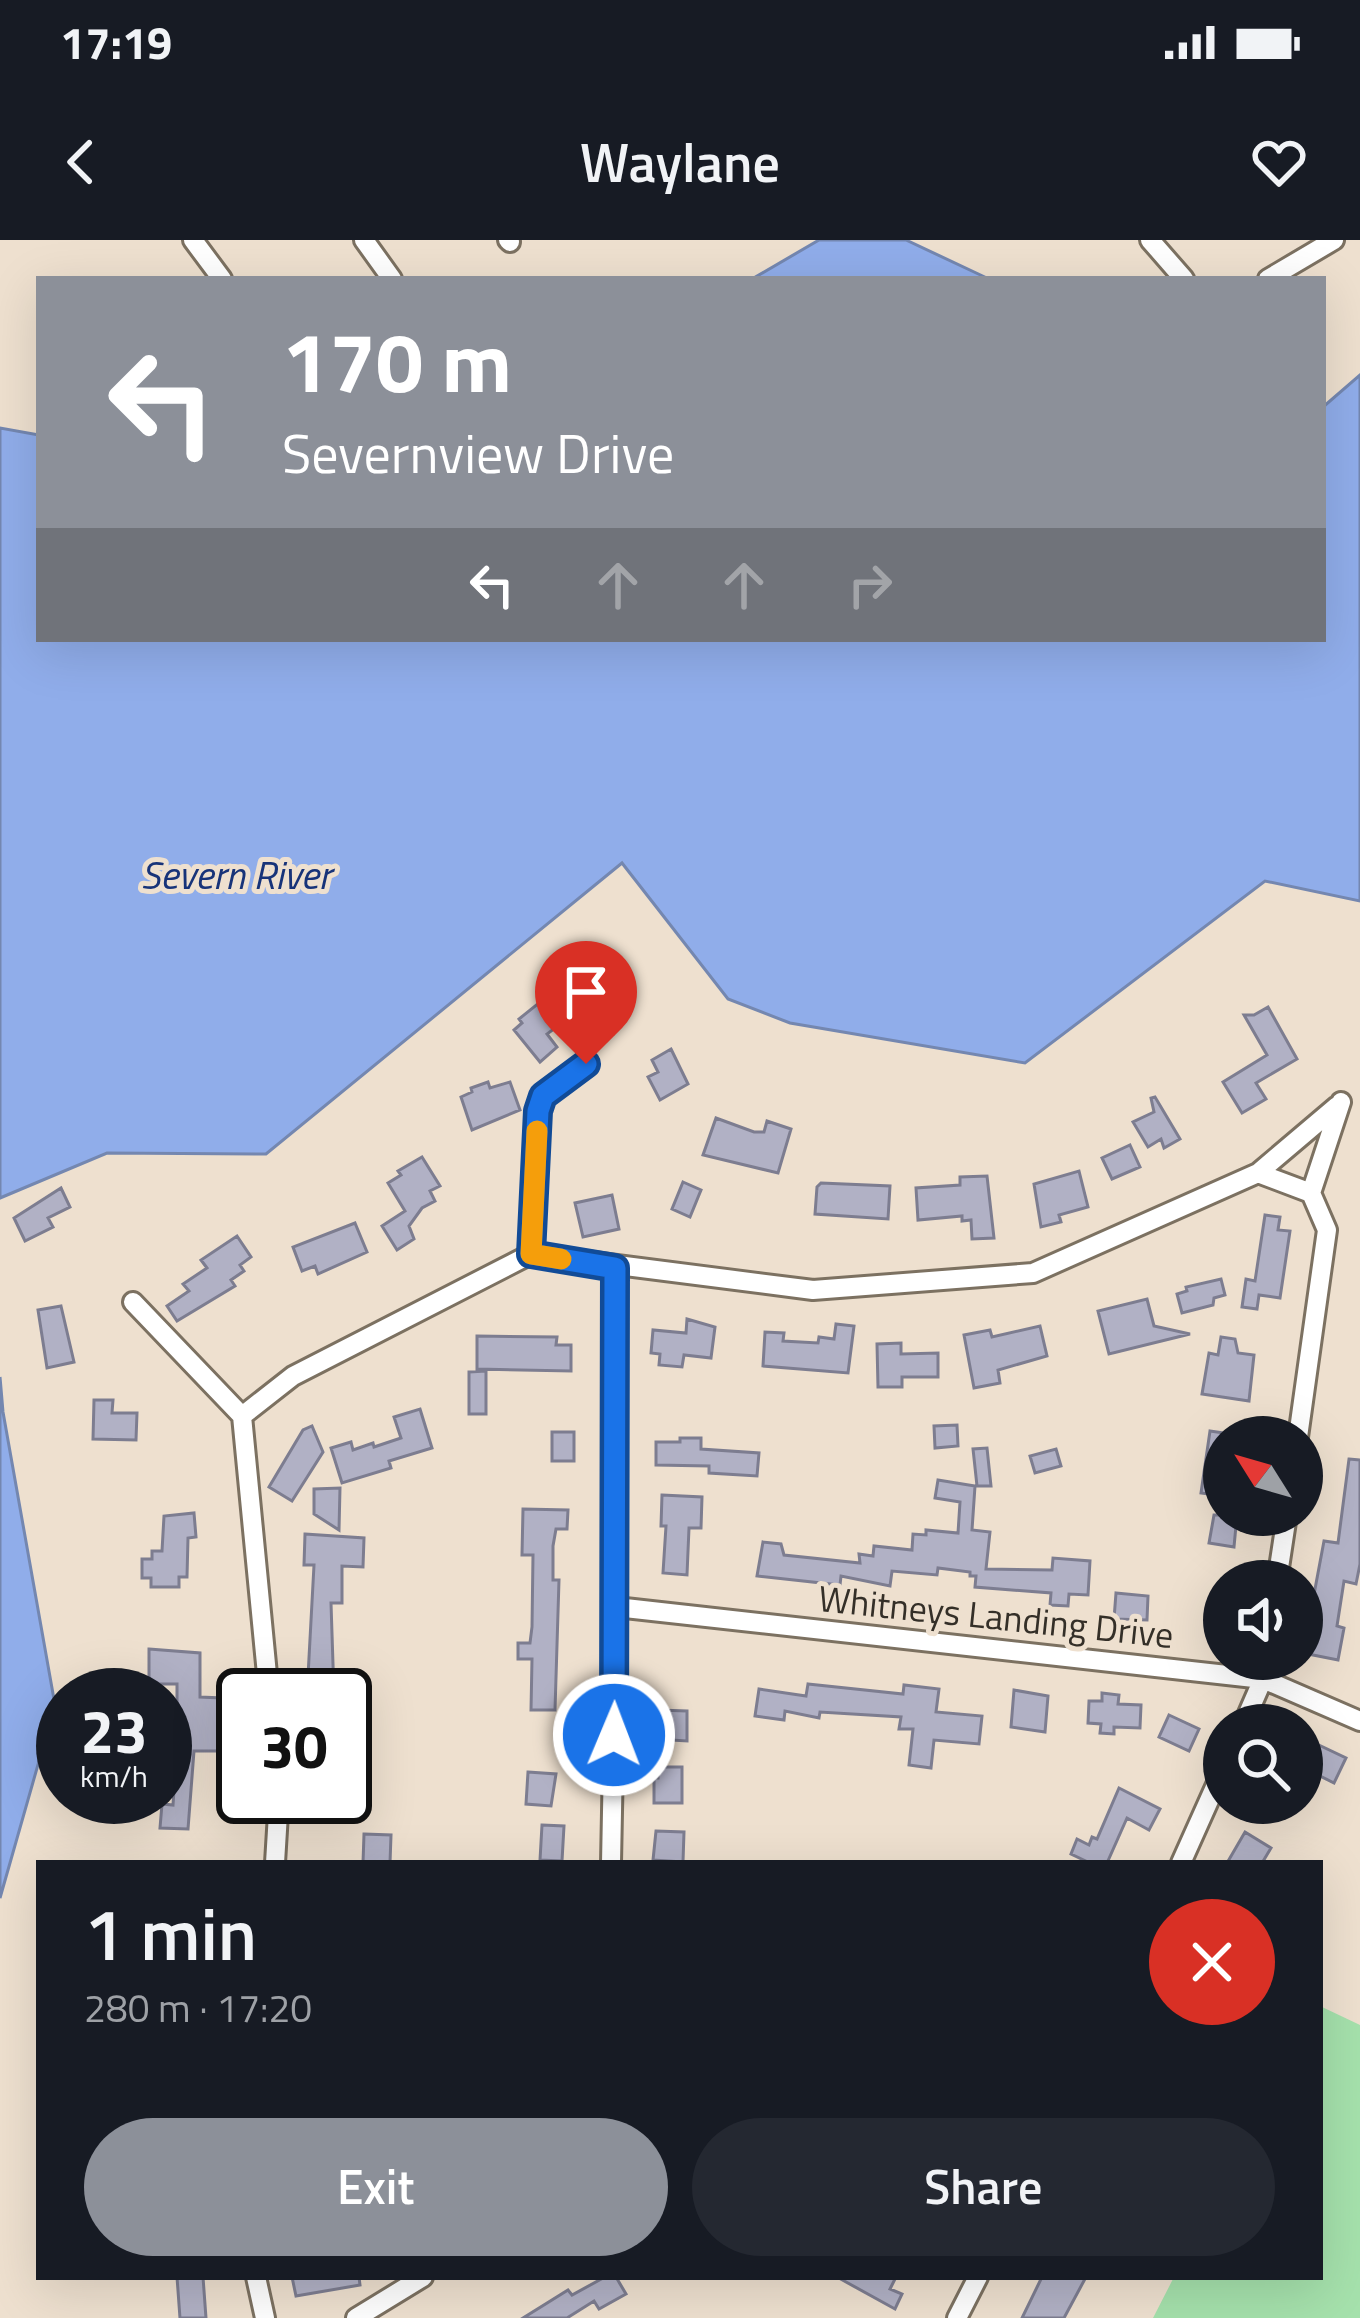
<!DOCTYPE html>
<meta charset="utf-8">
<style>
:root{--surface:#171b24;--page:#242831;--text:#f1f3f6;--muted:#9ea1a6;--accent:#8c9099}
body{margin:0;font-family:"Titillium Web",sans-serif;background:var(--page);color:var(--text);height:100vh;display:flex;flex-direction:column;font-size:45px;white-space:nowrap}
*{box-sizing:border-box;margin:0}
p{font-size:39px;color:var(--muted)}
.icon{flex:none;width:66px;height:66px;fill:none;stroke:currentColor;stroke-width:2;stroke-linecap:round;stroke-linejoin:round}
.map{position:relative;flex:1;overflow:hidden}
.details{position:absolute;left:36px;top:1620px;width:1287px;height:420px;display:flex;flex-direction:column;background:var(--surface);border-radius:0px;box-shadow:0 12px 48px #0002}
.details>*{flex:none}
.hud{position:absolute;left:36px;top:36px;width:1290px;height:366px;border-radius:0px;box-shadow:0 12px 48px #0002;background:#8c9099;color:#fff;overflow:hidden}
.needle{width:78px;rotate:307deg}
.fabs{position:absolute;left:1203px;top:1176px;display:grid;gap:24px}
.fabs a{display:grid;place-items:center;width:120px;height:120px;border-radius:50%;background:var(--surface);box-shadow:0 12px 48px #0002;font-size:60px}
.speed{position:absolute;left:36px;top:1428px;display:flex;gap:24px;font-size:60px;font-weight:700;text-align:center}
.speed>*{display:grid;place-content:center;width:156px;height:156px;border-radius:50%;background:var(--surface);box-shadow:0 12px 48px #0002;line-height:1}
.speed small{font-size:30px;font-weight:400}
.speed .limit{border:6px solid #111;border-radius:18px;background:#fff;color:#111}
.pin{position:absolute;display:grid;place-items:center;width:102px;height:102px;color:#fff;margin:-123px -51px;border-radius:50% 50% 50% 0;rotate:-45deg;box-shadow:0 0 12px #0007}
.pin .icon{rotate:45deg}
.me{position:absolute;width:132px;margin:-66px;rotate:1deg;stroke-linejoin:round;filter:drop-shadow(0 0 9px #0008)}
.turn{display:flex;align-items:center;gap:42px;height:252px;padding:0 48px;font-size:54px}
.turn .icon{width:156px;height:156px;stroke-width:2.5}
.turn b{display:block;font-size:84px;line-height:102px}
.lanes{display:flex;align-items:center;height:114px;padding:0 48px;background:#0003;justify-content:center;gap:60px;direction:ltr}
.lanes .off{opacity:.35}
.round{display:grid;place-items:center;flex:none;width:126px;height:126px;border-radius:63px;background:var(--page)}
.head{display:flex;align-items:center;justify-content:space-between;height:204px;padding:0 48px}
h1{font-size:72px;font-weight:600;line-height:90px}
.button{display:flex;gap:24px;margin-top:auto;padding:24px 48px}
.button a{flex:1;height:138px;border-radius:72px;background:var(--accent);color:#fff;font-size:48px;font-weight:600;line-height:138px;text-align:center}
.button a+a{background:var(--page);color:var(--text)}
.status{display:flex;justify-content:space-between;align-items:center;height:84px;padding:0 60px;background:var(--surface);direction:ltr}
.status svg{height:33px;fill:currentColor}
header{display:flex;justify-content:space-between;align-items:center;height:156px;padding:0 48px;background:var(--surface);font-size:54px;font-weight:600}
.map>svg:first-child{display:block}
.green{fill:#a5e1ac}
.water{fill:#90adea;stroke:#7487b0;stroke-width:3}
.building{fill:#b1b1c5;stroke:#7d7d90;stroke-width:3}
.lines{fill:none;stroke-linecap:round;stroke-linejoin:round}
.minor-casing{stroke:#7c7161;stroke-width:24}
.minor{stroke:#fff;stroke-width:18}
.route-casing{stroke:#114b97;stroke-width:30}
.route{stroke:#1a73e8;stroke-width:21}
.slow{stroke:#f59e0b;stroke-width:21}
.labels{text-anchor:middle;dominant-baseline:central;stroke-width:10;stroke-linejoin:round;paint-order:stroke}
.street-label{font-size:36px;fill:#342f28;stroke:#eee0cf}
.water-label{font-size:39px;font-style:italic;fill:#173379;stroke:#eee0cf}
</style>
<div class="status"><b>17:19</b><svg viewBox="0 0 49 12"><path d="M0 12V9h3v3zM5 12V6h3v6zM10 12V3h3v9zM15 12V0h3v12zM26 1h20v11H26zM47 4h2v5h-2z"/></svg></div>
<header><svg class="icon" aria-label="back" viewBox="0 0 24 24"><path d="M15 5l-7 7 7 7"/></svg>Waylane<svg class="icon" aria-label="heart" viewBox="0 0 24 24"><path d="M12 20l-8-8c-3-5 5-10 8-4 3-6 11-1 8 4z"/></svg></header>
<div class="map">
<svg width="1360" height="2078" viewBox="0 0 1360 2078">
<rect width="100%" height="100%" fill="#eee0cf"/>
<path class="green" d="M1320,1766L1360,1785V2078H1153L1174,2037H1320Z"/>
<path class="water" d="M819,0H906L989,39H752Z
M1360,135V661L1265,641L1025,823L790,783L728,759L622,623L266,914L107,913L0,958V188L39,195V399H1323V167Z
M0,1137L3,1172L55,1465L0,1658Z"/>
<path class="building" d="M599,734L600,738L615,735L624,771L609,774L613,794L590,798L585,765L580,769L574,741Z
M555,750L574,774L547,794L557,807L540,822L514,790L522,783L519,779Z
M1268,767L1297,819L1256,843L1266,859L1242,873L1223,842L1267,815L1244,775H1254Z
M671,809L688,844L660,860L648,837L658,832L652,820Z
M488,842L490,848L510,842L520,870L472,890L461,857L472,852L471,848Z
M1155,857L1180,899L1164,908L1161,899L1148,907L1133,882L1154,872L1151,858Z
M716,878L754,892H764L767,881L791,889L778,933L703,915Z
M1130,905L1140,927L1112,939L1102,918Z
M422,917L440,946L430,951L435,961L422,968L409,986L414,999L397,1010L382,986L405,971L388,943L401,935L398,931Z
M1079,931L1088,967L1059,975L1061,982L1041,987L1034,944Z
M987,936L994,998L972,999L971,980L962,981V976L918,980L916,948L960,945V937Z
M683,942L701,950L690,977L672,969Z
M821,943L890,946L888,979L815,974L817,947Z
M61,948L70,967L48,978L53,987L25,1001L14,978Z
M612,955L619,989L583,997L575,963Z
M1265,975L1280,977L1278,990L1290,991L1280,1058L1259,1055L1257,1069L1242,1067L1246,1039L1255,1041Z
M355,983L367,1012L318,1034L315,1026L302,1031L293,1007Z
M237,996L251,1017L240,1025L244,1031L231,1040L235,1046L177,1081L167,1066L189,1051L183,1044L207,1028L201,1020Z
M1221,1039L1225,1055L1214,1058L1213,1065L1182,1073L1177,1054L1187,1051L1186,1047Z
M1147,1059L1154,1086L1190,1094L1109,1114L1098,1071Z
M61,1066L74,1122L47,1128L38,1070Z
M687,1079L715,1087L711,1118L684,1115L682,1127L659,1125L660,1114L651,1113L653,1090L686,1093Z
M836,1084L854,1086L848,1133L763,1126L765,1092L784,1093L783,1101L818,1103L819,1097L834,1099Z
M1040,1086L1047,1116L998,1130L1000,1143L974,1148L964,1095L990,1090L992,1097Z
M477,1096L557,1097L556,1105H571V1131L477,1129Z
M1221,1097L1235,1099L1238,1113L1254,1115L1249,1161L1202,1154L1209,1113L1218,1115Z
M901,1103V1114L938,1113V1137H902V1147H878L877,1104Z
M486,1131V1174H469V1132Z
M94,1160H113L112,1173H137L136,1200L93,1199Z
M420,1169L432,1208L389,1221L391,1228L342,1243L331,1208L351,1202L353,1210L373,1203L374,1207L401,1198L394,1177Z
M957,1185L958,1206L935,1208L934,1186Z
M312,1186L323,1212L292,1261L269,1247L303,1190Z
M1210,1191L1224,1193V1256L1201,1253Z
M552,1192H574V1221H552Z
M680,1198H701V1209L759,1213L757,1236L709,1233V1226L656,1225V1202H680Z
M987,1208L991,1246H977L973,1209Z
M1056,1209L1061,1226L1035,1233L1030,1216Z
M1349,1219L1360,1220V1324L1356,1344L1344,1341L1337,1386L1344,1388L1338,1420L1303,1413L1324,1301L1338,1303Z
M938,1240L975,1246L972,1290L990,1292L986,1329L1052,1330L1053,1318L1090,1321L1088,1355L1069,1354L1068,1366L1050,1365L1051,1353L975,1347L976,1336H970V1332L938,1328L937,1335L892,1331L890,1346L841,1336L840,1345L757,1336L763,1302L781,1304L784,1315L860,1323L859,1314L873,1316L874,1306L912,1310L913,1294L926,1295V1290L958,1293L960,1262L935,1258Z
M340,1248L339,1290L314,1274V1249Z
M662,1255L702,1257L701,1288H689L687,1335L663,1333L666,1286H661Z
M523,1269L568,1270L567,1289H556L553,1306V1340H559L555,1470H531L532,1419H518V1403H530L532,1387L533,1315H522Z
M194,1273L196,1297L188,1298L187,1337H179V1347H151V1338H142V1319H152V1311H162L164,1276Z
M1214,1275H1237L1234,1307L1209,1303Z
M305,1294L364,1298L363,1327L342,1326V1363H331L334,1455H307L314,1325H304Z
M1116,1353L1148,1356L1147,1380L1114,1379Z
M149,1409L200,1413V1457L222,1458L221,1511H194L188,1589L160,1588L162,1564L173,1565L175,1534L165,1533V1508L177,1509V1444H149Z
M808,1444L903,1454L904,1445L939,1449L936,1472L982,1476L979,1504L934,1500L931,1528L909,1525L913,1489H899L901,1477L820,1472L819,1478L785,1471L784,1480L755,1476L759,1449L806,1456Z
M1014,1450L1048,1456L1045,1492L1011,1487Z
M1102,1453L1119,1455L1118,1464L1141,1465L1140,1488L1114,1487V1494L1100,1493L1101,1484L1088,1483L1089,1461H1102Z
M657,1470L687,1471V1501L655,1499Z
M1169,1475L1199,1489L1189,1511L1159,1497Z
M1302,1497L1346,1518L1334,1543L1302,1527Z
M658,1527H682V1563H654V1538H658Z
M528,1532L556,1534L551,1566L526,1564Z
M1119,1548L1160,1569L1149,1590L1127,1578L1107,1623H1090L1071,1614L1077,1599L1089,1605L1092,1597L1097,1599Z
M323,1557H356L355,1577L320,1575Z
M542,1585L564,1586L562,1621L540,1620Z
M656,1591L684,1592L683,1622L653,1620Z
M1245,1592L1271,1608L1262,1623H1227Z
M364,1594L391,1595L390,1623H363Z
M177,2037H203L206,2078H180Z
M292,2037H359L360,2045L296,2056Z
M605,2037H616L626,2054L599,2069L594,2061L567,2078H523L568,2050L572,2055Z
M837,2037H896L890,2049L902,2054L895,2069Z
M1042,2037H1086L1064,2078H1022Z"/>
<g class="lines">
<g class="minor-casing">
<path id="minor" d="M193,0L222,39
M364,0L392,39
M508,0L510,2
M1150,0L1184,39
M1268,39L1334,0
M1258,933L1337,866
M531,1014L538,871L543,855L586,824
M133,1062L242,1176
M1298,1197L1327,990L1311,953L1341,862
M1277,1341L1287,1275
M616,1367L1263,1439L1360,1481
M269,1455L242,1176L293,1136L531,1014L813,1050L1033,1033L1258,933L1311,953
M1243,1485L1263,1439L1266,1419
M275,1623L279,1557
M611,1623L616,1367L615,1028
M1181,1623L1224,1527
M256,2037L265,2078
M356,2078L423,2037
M957,2078L978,2037"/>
</g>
<use href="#minor" class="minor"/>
</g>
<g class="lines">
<g class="route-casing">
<path id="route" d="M586,824L543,856L538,871L531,1014L615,1028L614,1495"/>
</g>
<use href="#route" class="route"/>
<path class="slow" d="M537,891L531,1014L561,1019"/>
</g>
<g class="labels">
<g class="street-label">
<text transform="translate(996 1376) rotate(6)">Whitneys Landing Drive</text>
</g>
<g class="water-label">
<text x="236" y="634">Severn River</text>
</g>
</g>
</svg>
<div class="fabs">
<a><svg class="needle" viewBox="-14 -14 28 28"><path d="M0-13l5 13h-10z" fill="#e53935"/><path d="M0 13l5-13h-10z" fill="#9ea1a6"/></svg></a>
<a><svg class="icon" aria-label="sound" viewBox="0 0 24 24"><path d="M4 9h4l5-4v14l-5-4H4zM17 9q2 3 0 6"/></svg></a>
<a><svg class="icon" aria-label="search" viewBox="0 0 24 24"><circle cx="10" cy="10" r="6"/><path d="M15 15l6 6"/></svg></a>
</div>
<div class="speed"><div>23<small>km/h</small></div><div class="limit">30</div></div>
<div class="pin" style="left:586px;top:824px;background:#d93025"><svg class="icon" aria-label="arrive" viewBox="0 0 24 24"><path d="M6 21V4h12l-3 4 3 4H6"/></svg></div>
<svg class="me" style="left:614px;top:1495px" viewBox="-20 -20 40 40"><circle r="17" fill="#1a73e8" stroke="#fff" stroke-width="3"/><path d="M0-11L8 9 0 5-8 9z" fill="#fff"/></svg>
<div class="hud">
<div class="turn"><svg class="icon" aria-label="left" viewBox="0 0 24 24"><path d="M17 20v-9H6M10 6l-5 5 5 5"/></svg><div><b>170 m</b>Severnview Drive</div></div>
<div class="lanes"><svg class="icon" aria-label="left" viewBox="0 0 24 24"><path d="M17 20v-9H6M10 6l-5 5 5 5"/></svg><svg class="icon off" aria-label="ahead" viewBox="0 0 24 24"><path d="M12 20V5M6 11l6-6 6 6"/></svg><svg class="icon off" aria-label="ahead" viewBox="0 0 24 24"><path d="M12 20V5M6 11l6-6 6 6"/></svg><svg class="icon off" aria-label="right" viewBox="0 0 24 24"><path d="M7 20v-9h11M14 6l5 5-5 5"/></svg></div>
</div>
<section class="details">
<div class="head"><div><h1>1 min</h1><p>280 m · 17:20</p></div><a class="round" style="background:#d93025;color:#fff"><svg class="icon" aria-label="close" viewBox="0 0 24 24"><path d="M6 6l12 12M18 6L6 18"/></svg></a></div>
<div class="button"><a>Exit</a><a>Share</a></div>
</section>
</div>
